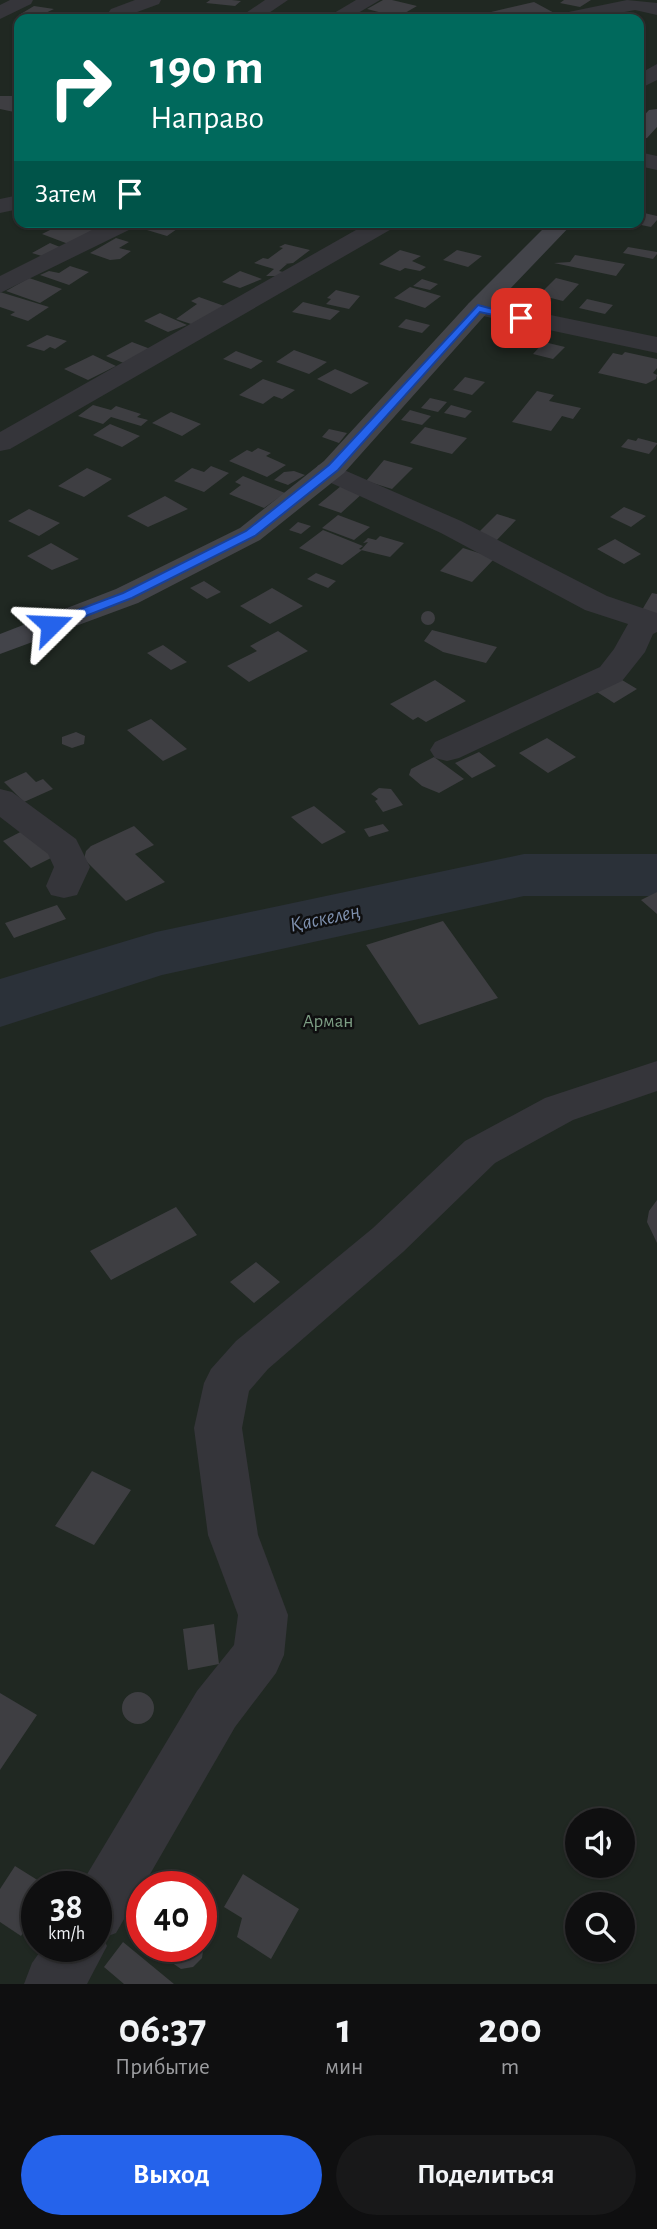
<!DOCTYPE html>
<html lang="ru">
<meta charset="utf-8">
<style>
:root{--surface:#0f0f10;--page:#181819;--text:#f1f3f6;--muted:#9b9c9f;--line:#2f2f30;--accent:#2563eb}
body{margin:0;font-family:"Alegreya Sans",sans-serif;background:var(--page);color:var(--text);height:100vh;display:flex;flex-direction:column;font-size:26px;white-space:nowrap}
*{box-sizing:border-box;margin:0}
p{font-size:23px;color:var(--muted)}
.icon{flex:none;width:38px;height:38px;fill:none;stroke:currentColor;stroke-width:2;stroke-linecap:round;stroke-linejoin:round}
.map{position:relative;height:1984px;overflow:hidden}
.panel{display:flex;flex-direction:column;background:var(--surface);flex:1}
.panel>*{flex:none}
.guide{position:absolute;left:14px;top:14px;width:630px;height:214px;border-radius:14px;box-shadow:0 2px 5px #0004,0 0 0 2px var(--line);background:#00695c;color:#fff;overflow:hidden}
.controls{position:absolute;left:565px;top:1808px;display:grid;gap:14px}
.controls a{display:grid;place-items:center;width:70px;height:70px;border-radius:50%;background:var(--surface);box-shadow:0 2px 5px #0004,0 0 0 2px var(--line);font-size:35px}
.speed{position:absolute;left:21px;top:1871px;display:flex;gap:14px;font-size:35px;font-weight:700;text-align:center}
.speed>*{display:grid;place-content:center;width:91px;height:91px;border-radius:50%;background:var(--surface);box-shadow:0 2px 5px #0004,0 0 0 2px var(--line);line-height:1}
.speed small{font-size:18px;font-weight:400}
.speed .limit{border:10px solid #d22;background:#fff;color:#111}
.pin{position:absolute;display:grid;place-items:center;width:60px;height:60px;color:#fff;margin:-30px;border-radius:14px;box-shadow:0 4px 10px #0006}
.me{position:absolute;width:77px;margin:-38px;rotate:69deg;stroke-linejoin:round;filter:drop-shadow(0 0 5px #0008)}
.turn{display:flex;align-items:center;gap:24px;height:147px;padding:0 21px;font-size:32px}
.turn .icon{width:91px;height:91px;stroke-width:2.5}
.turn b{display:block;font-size:49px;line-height:60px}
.then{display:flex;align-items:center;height:66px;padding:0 21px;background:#0003;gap:14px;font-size:26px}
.eta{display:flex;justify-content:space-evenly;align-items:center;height:119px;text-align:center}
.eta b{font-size:42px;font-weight:700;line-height:49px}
.primary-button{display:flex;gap:14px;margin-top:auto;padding:14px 21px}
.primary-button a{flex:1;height:80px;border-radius:42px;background:var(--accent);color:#fff;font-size:28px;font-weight:700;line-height:80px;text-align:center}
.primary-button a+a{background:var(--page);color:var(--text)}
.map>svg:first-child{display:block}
.green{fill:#202822;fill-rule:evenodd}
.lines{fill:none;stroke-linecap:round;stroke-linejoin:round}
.river{fill:#2b3139;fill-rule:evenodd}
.building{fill:#3e3e42}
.street{fill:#35353a;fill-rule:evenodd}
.secondary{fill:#43444a;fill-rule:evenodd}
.route{fill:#2563eb;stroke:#184099;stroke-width:2}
.labels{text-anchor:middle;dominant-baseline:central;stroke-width:5;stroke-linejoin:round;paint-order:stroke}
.park-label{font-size:19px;fill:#7e9f85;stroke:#0f0f10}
.water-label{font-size:21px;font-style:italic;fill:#7f91af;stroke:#0f0f10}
</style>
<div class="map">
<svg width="657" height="1984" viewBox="0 0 657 1984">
<rect width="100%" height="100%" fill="#141416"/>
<path class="green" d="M0,0H657V1984H0ZM19,19H639V222H19ZM578,1820H623V1866H578ZM37,1886H96V1946H37ZM142,1886H201V1946H142ZM578,1904H623V1950H578Z"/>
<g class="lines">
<path class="river" d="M524,854H657V896H524L162,975L0,1027V979L156,932Z"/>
</g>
<path class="building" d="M210,0H232L241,1L235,6L206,3Z
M383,0H392L417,6L398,17L367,9Z
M564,0H591L580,7L560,3Z
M534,2L558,15L540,19H505L491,12Z
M34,6L54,9L37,17L19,15Z
M75,12L100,16L96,19H63Z
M0,96H19V113L0,109Z
M640,212L657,216V220L651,227L631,223L639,222Z
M66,222H115L71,245L42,234Z
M145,222H187L167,236L137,227Z
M309,222H350L336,229Z
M116,238L129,242L119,248L131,251L120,259L110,260L90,253Z
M50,243L65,249L48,258L32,253Z
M285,244L310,250L293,263L285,264H287L279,271L283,272L279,276H266L274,269L254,263L263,258L268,259L283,248L279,247Z
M628,247L657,252V254L653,259L623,253Z
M400,250L421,256L412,261L426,267L420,271L405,268L400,271L379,264Z
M457,250L482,256L468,267L443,260Z
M575,255L625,264L616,276L554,263L570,262Z
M70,266L89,272L69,285L40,275L49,271L59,273Z
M240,271L262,279L240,288L222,282Z
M29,278L62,289L40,303L6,291Z
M556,278L579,284L563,301L539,295Z
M422,279L438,284L430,290L413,286Z
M410,287L441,296L425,308L394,298Z
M336,290L360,296L349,309L326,304L331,299L327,298Z
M0,292L49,307L28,321L10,315L15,312L0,307Z
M199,297L227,307L194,325L176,319L197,304L191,301Z
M587,299L613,305L605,314L579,308Z
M303,302L340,311L330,320L292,312Z
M160,313L187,325L168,332L144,321Z
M406,319L430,325L422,333L398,327Z
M47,335L67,341L55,349L50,347L44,351L26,346Z
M132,342L153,350L126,364L106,356Z
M544,342L565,347L553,359L533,354Z
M294,350L327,362L309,374L276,362Z
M236,351L263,361L251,369L223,359Z
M625,352L657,359V368L653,373L657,375L656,379L646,384L598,373L613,353L622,355Z
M93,355L116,366L88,380L64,369Z
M335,369L369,383L351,394L317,379Z
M465,377L485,382L472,395L453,390Z
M263,379L295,390L282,399L274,396L263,404L239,395Z
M537,391L554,395L549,401L581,408L573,419L562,416L551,431L512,422Z
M430,398L447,402L438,412L421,408Z
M93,405L111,410L116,406L141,414L137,417L148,420L141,426L111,417L103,424L78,416Z
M451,405L472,411L465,418L444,413Z
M410,410L431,416L422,425L401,420Z
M171,412L201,424L182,436L152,423Z
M110,424L140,436L122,447L93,435Z
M425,427L467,438L452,454L410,443Z
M329,429L347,433L339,443L322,437Z
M638,438L657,443V444L649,454L621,447L628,439L636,441Z
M258,448L271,453L266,456L286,465L267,477L229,461L247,450L252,452Z
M384,460L413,468L392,489L366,481Z
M211,466L229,473L204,492L174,481L192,468L204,472Z
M87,468L112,479L84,497L58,486Z
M294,471L305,475L288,485L274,480L284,472Z
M243,476L285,493L264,508L229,494L241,485L235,482Z
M341,486L363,493L341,513L318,505Z
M165,496L188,509L148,527L127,516Z
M624,507L646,516L631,527L610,517Z
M29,509L60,523L39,536L8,521Z
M497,514L516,520L495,542L475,536Z
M338,515L370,527L354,540L322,528Z
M298,522L311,526L301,534L289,530Z
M323,530L363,546L359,549L362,550L342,565L299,548Z
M380,536L404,543L390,557L361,550L368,542L363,543L368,538L376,540Z
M615,539L641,554L624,564L597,549Z
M51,543L79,559L52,570L27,556Z
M463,548L495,558L472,582L440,571Z
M316,573L336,581L328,588L307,579Z
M204,581L221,592L207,599L190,588Z
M272,588L303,606L270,624L240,606Z
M652,593L657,594V614L642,610Z
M421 618a7 7 0 1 1 14 0a7 7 0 1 1-14 0Z
M432,630L497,647L486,663L443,652L424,641Z
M278,631L308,651L249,682L227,666L257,651L250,646Z
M163,645L187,662L171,670L147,653Z
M617,677L637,689L614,703L594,690Z
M435,680L466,701L426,722L418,717L413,720L390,704Z
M151,719L187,749L163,761L127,730Z
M76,732L85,736L84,744L72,748L62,744V737Z
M547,738L576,757L548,773L519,753Z
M479,752L496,766L472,778L455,763Z
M434,757L464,779L439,793L422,786L409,775L411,769Z
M26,772L36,782L43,779L53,789L24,802L4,782Z
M379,788L391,789L403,805L383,812L375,801L378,799L371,794Z
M314,806L346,832L322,844L291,817Z
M383,824L389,831L369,837L364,829Z
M134,826L154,845L135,854L165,882L126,901L84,859L86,851L91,846Z
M28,828L57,855L31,868L3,841Z
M657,892V914L641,900Z
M57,905L66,919L14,938L5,923Z
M443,921L498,998L419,1025L366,945Z
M657,1200V1243L647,1222L649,1211Z
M176,1207L197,1235L111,1280L90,1251Z
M256,1262L280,1282L254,1303L230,1282Z
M92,1471L131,1490L94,1545L55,1526Z
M214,1624L219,1664L188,1670L183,1629Z
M122 1708a16 16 0 1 1 32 0a16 16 0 1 1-32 0Z
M0,1693L37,1715L0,1770Z
M15,1866L47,1886H37V1912L21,1936L0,1922V1889Z
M243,1874L299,1909L271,1959L237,1937L242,1918L224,1907Z
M123,1942L174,1984H124L104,1967Z
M168,1946H203V1951L202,1958L193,1967L181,1969L171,1962Z"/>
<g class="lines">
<path class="street" d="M10,0H33L31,4L0,19V5Z
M135,0H161L159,4L118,19L108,13L111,9Z
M265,0H288L260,19H237Z
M356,0H380L348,19H324Z
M627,0L657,3V15L635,10L588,19H551L554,15Z
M657,64V80L639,89V74Z
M639,152L657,156V170L639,166Z
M19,195V209L0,213V199Z
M108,222H138L135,227L0,293V276Z
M370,222H398L395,227L10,449L0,451V432Z
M478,300L657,337V353L469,313L465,308L469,303Z
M328,463L461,521L607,596L657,613V632L653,634L645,652L622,681L459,758L447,761L435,758L430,750L435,742L600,667L614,649L628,624L585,610L441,533L318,477L314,471L318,465Z
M0,789L12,792L76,839L90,867L77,895L64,898L51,895L46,886L54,867L48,854L0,817Z
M657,1061V1091L573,1120L495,1163L403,1252L268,1369L249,1391L242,1428L258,1535L288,1615L284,1655L276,1673L235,1727L116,1933L103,1938L107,1946L87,1984H24L32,1963L44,1946H96V1886H80L197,1691L234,1645L238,1615L208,1535L194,1428L204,1383L211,1369L236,1341L373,1228L465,1141L545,1098Z"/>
<path class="secondary" d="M657,109V127L647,138L639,139V121L649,110Z
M550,222H574L487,313L344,473L260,540L138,603L0,654V634L116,589L240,528L324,461L469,303Z"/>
</g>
<path class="route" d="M478,305L526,318L521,321L480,312L338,470L255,536L132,598L55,628H46V622L123,593L246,531L329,465Z"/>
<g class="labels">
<g class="park-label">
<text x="328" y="1021">Арман</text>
</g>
<g class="water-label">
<text transform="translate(325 918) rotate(-12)">Қаскелең</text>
</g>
</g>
</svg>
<div class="controls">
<a><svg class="icon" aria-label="sound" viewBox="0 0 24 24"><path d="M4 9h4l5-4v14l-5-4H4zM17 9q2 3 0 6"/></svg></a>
<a><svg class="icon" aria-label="search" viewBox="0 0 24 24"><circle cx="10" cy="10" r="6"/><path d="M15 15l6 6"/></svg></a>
</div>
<div class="speed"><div>38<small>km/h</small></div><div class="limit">40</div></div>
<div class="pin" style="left:521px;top:318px;background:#d93025"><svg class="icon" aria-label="arrive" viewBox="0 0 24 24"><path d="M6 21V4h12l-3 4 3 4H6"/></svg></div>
<svg class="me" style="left:51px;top:625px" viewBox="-20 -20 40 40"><path d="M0-17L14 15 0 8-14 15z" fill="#2563eb" stroke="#fff" stroke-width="4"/></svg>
<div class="guide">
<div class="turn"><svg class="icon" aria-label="right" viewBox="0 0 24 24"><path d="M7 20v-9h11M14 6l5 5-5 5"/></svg><div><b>190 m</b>Направо</div></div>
<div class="then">Затем<svg class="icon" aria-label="arrive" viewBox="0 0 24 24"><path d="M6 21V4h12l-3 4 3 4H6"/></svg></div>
</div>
</div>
<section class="panel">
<div class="eta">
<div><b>06:37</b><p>Прибытие</p></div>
<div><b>1</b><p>мин</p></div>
<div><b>200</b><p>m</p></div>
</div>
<div class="primary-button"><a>Выход</a><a>Поделиться</a></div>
</section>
